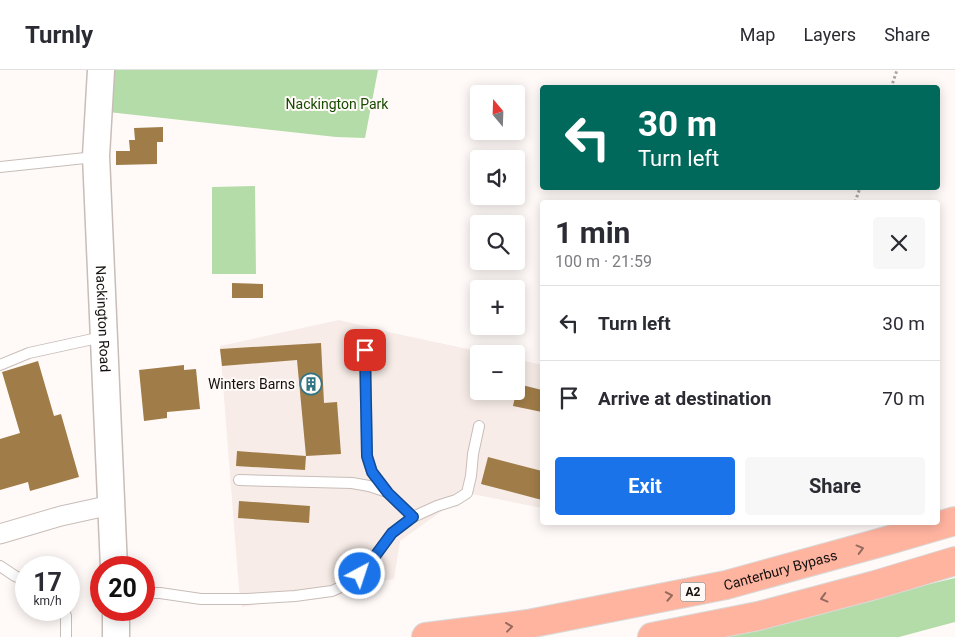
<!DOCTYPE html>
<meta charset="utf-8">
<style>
:root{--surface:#fff;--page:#f7f7f7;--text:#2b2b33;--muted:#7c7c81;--line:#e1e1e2;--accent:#1a73e8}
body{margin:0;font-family:Roboto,sans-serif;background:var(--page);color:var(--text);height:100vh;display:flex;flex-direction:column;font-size:19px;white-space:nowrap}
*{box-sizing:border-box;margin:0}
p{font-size:16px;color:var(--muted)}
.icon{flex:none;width:28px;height:28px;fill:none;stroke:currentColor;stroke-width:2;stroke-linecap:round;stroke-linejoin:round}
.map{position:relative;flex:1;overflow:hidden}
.drawer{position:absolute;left:540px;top:130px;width:400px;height:325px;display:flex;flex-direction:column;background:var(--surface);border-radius:5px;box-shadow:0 2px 12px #0003}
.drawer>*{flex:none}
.hud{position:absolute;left:540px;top:15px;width:400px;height:105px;border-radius:5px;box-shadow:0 2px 12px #0003;background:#00695c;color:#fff;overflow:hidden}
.needle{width:32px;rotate:341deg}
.fabs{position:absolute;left:470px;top:15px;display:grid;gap:10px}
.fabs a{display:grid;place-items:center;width:55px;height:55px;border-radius:5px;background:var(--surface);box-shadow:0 2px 12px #0003;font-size:25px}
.speed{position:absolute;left:15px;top:486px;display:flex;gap:10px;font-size:25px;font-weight:700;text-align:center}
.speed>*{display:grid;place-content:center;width:65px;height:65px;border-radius:50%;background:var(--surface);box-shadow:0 2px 12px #0003;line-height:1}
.speed small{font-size:12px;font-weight:400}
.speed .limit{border:8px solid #d22;background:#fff;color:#111}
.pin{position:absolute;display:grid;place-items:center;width:42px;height:42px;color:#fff;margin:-21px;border-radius:10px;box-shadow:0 2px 8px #0006}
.me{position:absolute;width:55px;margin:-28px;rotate:40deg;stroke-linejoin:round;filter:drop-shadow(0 0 4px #0008)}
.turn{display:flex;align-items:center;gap:18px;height:105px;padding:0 15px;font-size:22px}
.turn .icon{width:65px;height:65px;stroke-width:2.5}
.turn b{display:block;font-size:35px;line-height:42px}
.round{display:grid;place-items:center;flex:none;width:52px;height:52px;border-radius:5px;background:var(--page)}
.overview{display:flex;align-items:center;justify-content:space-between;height:85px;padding:0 15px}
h1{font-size:30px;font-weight:700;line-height:38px}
.action{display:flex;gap:10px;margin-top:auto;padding:10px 15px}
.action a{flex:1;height:58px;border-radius:5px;background:var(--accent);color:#fff;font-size:20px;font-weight:700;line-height:58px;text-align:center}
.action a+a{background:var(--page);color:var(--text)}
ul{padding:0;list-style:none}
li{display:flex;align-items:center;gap:15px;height:75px;padding:0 15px;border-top:1px solid var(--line)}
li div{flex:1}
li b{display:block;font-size:19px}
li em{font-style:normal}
header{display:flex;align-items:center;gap:30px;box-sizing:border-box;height:70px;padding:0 25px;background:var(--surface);border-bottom:1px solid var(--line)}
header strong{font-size:24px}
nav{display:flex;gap:28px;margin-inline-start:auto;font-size:18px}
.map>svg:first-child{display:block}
.built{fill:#f7ece7}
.green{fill:#b4dca8}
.building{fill:#a07c48}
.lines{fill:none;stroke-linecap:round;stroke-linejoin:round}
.lane-casing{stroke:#c8bdb8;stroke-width:12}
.street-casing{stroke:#c8bdb8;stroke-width:21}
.secondary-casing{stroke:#c8bdb8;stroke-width:29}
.highway-casing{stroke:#d9d9d8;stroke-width:30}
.path{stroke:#aba6a4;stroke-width:3;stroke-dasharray:2.5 2.5;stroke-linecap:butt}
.lane{stroke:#fff;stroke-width:10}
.street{stroke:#fff;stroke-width:19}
.secondary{stroke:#fff;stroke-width:26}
.highway{stroke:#ffb4a0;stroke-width:28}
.oneway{stroke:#956a5e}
.route-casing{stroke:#114b97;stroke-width:12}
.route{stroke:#1a73e8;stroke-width:9}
.labels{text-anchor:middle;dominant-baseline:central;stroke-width:4;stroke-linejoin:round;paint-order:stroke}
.shield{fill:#fffaf8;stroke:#5a5654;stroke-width:1}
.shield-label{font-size:12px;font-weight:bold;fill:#130f0d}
.park-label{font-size:14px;fill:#174a01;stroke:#fffaf8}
.street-label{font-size:14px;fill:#130f0d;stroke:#fffaf8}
.poi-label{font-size:14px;fill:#130f0d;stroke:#fffaf8;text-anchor:end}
</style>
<header>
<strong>Turnly</strong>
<nav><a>Map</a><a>Layers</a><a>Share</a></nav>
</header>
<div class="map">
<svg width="955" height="567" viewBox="0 0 955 567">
<rect width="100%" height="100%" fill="#fffaf8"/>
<path class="built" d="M339,250L393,263L491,284H479V321H516V289L542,295V438L467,423L400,471L394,509L242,537L239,520L220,276Z"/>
<path class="green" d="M111,0H378L365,68L336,67L108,42Z
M255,116L256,204H212V117Z
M955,508V552L899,567H706Z"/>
<path class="building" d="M163,57V72H157V94L116,95V81H130L129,70H135L134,58Z
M232,213L263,214V228H232Z
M321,273L324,333L337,332L341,384L306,386L297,290L222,296L220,279Z
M38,291L54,346L61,344L79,407L30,421L28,412L0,420V369L20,363L2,302Z
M184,295V300L196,299L200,339L167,342V348L144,351L139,300Z
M518,314L542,320V342L513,336Z
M237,381L306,386L305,400L236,396Z
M488,387L542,401V430L481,414Z
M239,431L310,436L309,453L238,448Z"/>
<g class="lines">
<g class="lane-casing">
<path id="lane" d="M0,97L95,87
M365,279L367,387L372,402L388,423L413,447
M0,295L29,283L102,267
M239,410L352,413L369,416L387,422
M0,496L15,506L26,511
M144,523H160L201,529H246L295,526L332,521L352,512L367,497L392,463L413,447L437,436L456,430L467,423L471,406L473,384L479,356
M64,540L66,546V567"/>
</g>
<g class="street-casing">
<path id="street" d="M0,464L61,446L111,435"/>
</g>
<g class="secondary-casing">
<g id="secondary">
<path id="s1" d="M101,0L96,86L114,498"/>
<path d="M116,540V567"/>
</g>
</g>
<g class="highway-casing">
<g id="highway">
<path id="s2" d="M426,567L528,554L726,515L886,471L955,451"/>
<path d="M652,567L758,546L875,515L955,491"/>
</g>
</g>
<path class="path" d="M891,18L897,0
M855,132L860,118"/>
<use href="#lane" class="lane"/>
<use href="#street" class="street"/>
<use href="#secondary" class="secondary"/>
<use href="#highway" class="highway"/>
</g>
<defs><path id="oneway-chevron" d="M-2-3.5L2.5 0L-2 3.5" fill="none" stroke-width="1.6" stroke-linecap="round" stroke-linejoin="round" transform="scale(1.25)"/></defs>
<g class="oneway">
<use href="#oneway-chevron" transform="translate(860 479) rotate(-15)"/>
<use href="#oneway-chevron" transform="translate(669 526) rotate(-11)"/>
<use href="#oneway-chevron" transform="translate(824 528) rotate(165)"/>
<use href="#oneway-chevron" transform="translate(509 557) rotate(-7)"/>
</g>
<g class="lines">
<g class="route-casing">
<path id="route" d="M360,504L367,497L392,463L413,447L388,423L372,402L367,386L365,280"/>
</g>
<use href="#route" class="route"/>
</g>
<defs>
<g id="building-ring" transform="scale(1.125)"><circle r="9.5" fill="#fffaf8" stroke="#317585" stroke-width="1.5"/><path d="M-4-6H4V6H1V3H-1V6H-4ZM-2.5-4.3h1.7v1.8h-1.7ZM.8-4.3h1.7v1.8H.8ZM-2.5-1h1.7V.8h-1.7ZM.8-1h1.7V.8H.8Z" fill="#317585"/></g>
</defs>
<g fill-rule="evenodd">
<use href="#building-ring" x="311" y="314"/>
</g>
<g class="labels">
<rect class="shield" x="680.5" y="512.5" width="25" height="19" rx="4"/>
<g class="shield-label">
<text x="693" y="522">A2</text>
</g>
<g class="park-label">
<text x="337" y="34">Nackington Park</text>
</g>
<g class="street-label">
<text stroke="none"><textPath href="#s1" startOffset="249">Nackington Road</textPath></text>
<text stroke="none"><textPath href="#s2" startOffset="361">Canterbury Bypass</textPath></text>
</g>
<g class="poi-label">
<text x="295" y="314">Winters Barns</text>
</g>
</g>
</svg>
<div class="fabs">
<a><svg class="needle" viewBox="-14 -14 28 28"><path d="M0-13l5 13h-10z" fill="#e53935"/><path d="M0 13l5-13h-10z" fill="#7c7c81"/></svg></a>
<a><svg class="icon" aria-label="sound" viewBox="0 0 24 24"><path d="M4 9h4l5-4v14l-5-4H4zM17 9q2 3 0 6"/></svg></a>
<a><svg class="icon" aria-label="search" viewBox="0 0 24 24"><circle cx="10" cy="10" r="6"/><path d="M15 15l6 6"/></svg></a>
<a>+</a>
<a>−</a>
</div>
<div class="speed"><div>17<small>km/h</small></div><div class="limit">20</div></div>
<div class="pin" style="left:365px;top:280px;background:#d93025"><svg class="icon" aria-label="arrive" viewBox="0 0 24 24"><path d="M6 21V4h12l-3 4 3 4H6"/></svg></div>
<svg class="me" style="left:360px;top:504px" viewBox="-20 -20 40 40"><circle r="17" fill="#1a73e8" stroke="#fff" stroke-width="3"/><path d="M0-11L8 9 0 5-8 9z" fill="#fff"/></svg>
<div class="hud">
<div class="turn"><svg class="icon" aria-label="left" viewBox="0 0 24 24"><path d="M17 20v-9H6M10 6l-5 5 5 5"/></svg><div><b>30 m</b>Turn left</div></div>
</div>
<section class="drawer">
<div class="overview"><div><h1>1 min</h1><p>100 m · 21:59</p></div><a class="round"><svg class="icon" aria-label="close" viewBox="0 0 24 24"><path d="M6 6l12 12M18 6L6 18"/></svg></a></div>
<ul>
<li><svg class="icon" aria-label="left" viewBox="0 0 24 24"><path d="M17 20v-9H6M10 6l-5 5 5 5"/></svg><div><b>Turn left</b></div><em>30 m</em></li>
<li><svg class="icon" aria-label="arrive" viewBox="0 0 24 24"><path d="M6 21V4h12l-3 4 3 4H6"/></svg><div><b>Arrive at destination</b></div><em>70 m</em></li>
</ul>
<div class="action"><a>Exit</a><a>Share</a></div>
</section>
</div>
